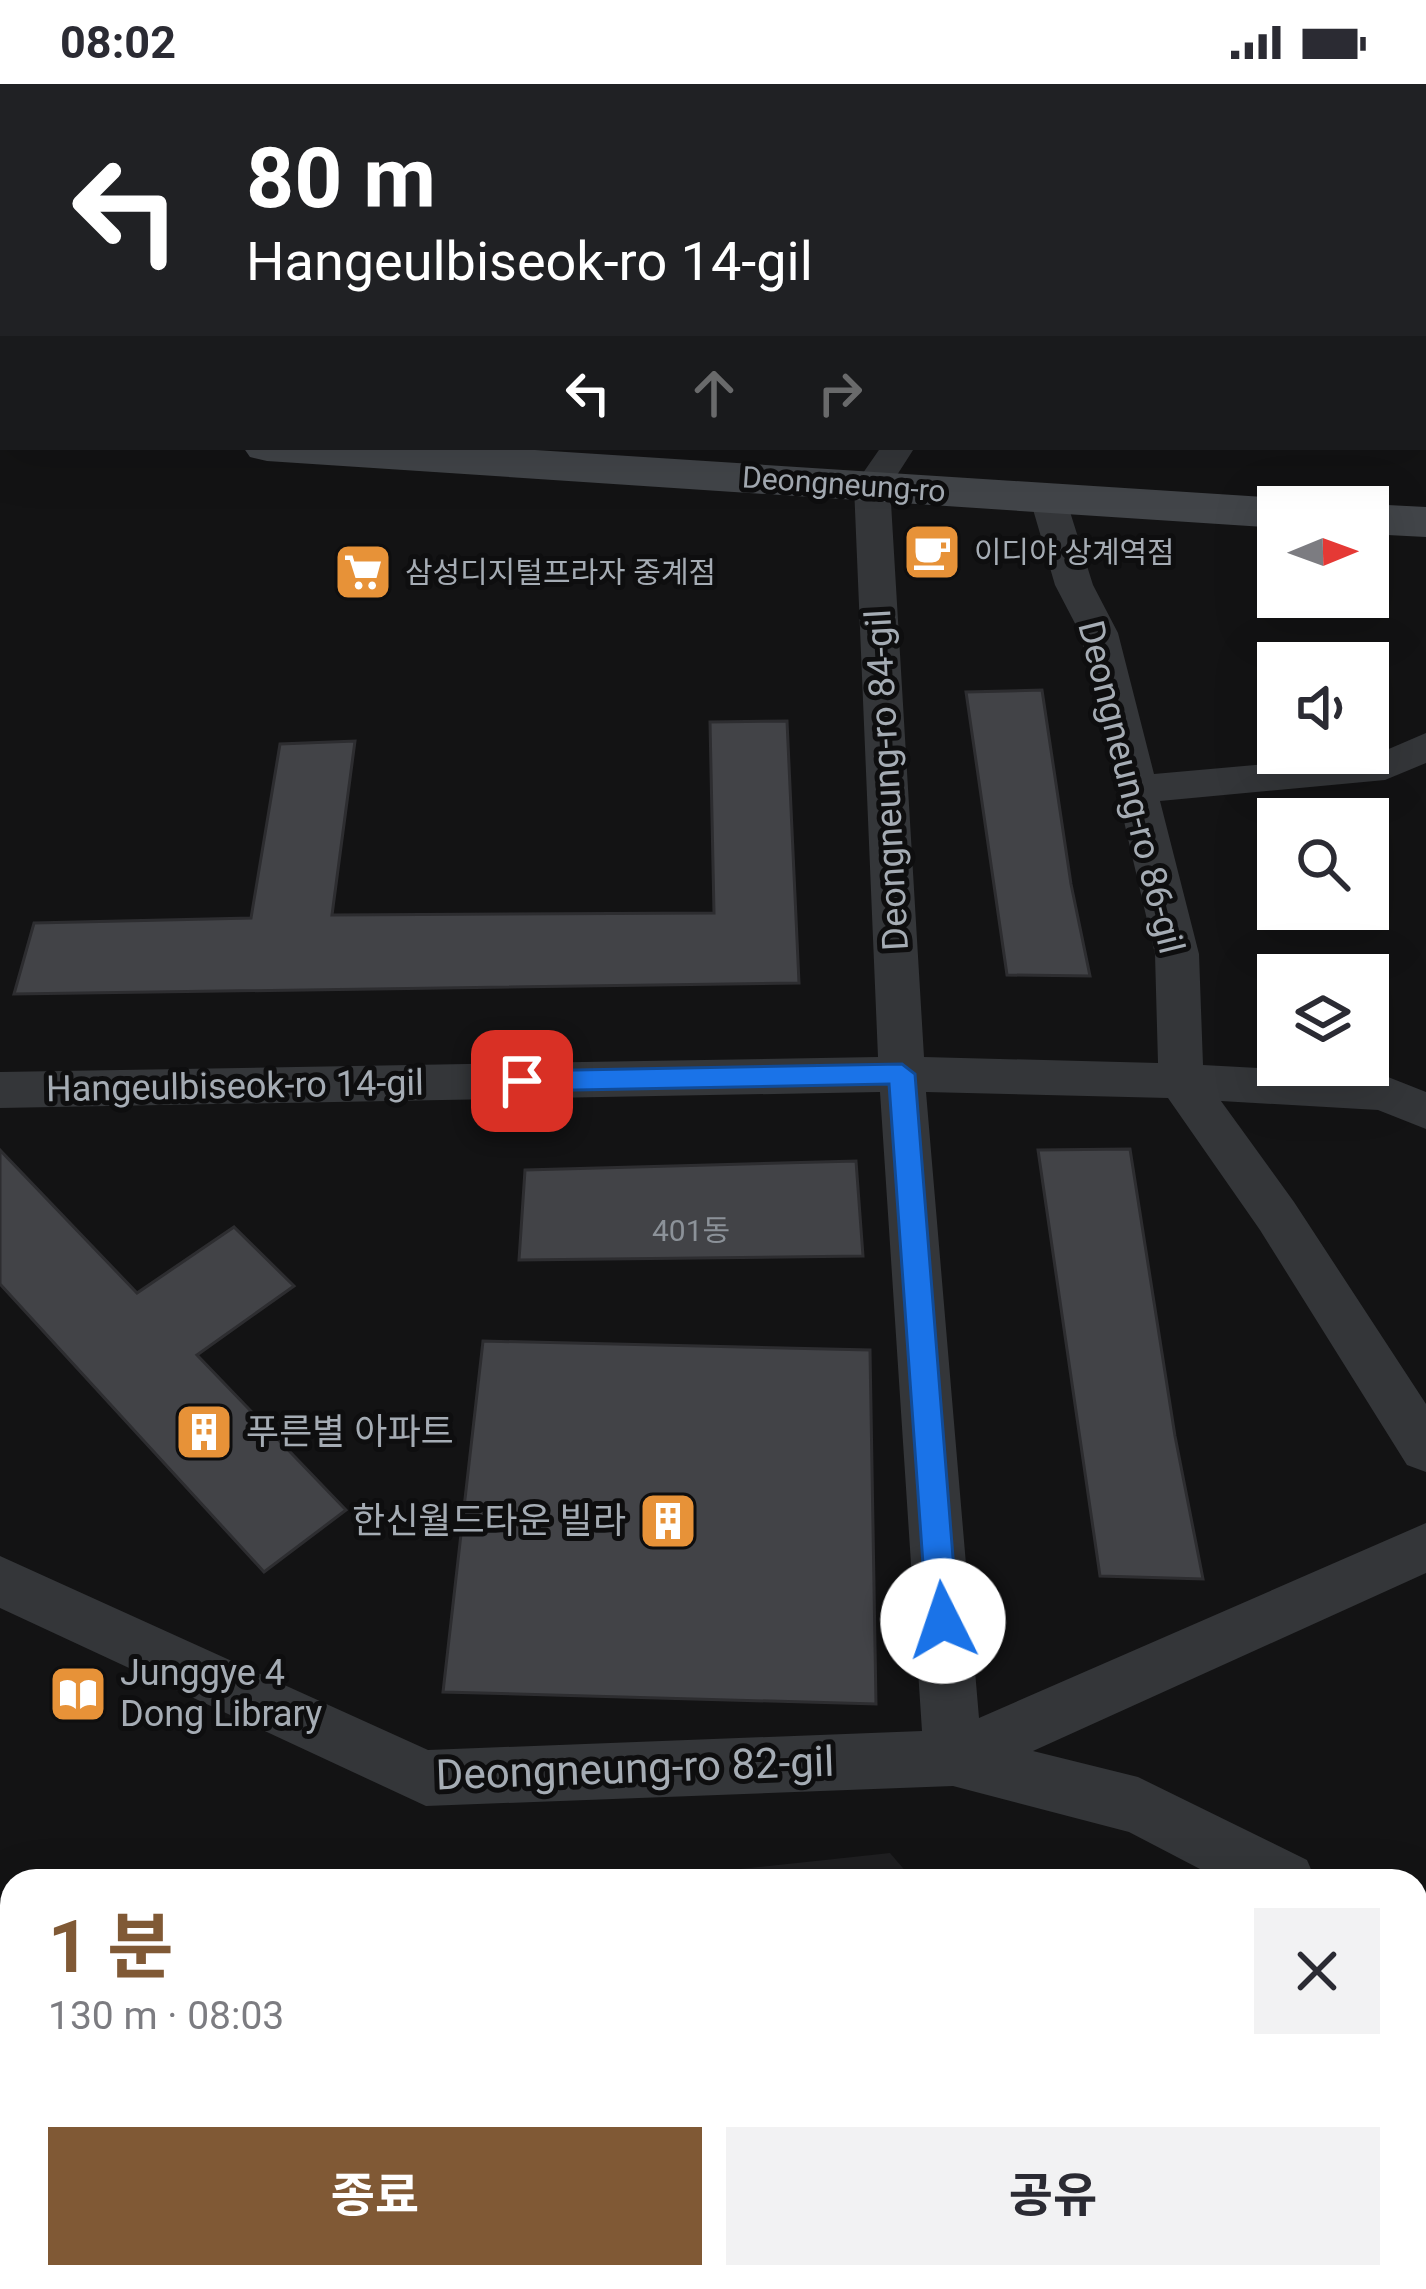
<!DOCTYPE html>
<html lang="ko">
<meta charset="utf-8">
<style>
:root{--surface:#fff;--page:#f2f2f3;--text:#2b2b33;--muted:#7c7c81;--accent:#805935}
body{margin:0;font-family:Roboto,"Noto Sans KR",sans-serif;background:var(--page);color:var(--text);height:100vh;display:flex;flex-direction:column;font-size:45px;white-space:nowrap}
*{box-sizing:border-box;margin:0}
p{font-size:39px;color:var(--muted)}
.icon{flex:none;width:66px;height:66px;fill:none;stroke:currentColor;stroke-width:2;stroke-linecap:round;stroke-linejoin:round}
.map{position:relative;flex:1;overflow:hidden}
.side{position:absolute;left:0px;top:1785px;width:1428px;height:420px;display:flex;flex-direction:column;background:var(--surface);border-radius:36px 36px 0 0;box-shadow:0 12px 48px #0002}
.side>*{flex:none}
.banner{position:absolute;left:0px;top:0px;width:1428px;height:366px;box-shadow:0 12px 48px #0002;background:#202124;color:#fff;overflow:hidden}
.needle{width:78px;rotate:89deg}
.tools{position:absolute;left:1257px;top:402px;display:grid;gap:24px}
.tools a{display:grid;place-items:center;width:132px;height:132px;border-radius:0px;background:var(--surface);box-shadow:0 12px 48px #0002;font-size:60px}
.pin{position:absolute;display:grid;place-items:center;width:102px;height:102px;color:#fff;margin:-51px;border-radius:24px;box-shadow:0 6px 18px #0006}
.me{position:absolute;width:132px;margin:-66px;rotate:356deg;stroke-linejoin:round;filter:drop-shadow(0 0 9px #0008)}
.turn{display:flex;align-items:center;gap:42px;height:252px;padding:0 48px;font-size:54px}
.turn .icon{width:156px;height:156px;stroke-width:2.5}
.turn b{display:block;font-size:84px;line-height:102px}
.lanes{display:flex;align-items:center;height:114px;padding:0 48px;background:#0003;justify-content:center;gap:60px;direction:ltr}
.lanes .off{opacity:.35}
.round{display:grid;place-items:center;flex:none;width:126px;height:126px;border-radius:0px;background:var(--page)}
.summary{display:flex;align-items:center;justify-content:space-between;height:204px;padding:0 48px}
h1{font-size:72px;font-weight:700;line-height:90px;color:var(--accent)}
.primary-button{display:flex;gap:24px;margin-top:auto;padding:24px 48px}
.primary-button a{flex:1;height:138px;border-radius:0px;background:var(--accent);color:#fff;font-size:48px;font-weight:700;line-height:138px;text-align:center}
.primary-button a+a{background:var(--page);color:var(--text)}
.status{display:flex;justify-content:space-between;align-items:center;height:84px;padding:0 60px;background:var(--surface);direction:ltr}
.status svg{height:33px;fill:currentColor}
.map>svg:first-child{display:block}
.built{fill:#1f1f21}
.building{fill:#424347;stroke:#2d2d30;stroke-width:3}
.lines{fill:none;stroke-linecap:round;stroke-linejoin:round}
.minor{fill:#343639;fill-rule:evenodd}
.tertiary{fill:#343639;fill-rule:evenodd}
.secondary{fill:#424549;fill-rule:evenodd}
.route{fill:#1a73e8;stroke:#114b97;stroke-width:3}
.labels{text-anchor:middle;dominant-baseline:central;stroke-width:10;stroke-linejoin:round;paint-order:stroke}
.far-street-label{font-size:30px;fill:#a5acb4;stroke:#0e0e0f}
.far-poi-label{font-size:30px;fill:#a5acb4;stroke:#0e0e0f;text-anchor:start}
.number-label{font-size:30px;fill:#8c9299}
.street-label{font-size:36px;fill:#a5acb4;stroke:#0e0e0f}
.poi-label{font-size:36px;fill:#a5acb4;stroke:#0e0e0f;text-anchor:start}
.near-street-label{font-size:42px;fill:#a5acb4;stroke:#0e0e0f}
</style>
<div class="status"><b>08:02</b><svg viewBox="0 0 49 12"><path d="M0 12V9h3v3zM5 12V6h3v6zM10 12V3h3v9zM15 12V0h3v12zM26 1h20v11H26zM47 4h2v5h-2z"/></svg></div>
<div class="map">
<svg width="1426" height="2205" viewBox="0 0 1426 2205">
<rect width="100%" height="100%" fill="#131314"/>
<path class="built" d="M890,1769L914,1797H627Z
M12,1818V2193H585L586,2205H0V1819Z
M647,2193H1288L1301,2205H649Z"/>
<path class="building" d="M1042,606L1071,800L1090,892L1007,891L966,608Z
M787,637L799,899L14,910L34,839L251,834L280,660L355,657L332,831L714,829L710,638Z
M1130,1065L1175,1352L1203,1495L1100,1492L1038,1066Z
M0,1066L137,1209L234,1143L294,1202L197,1271L346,1426L264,1488L0,1200Z
M856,1077L863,1172L519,1176L525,1086Z
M483,1257L870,1266L876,1620L443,1608Z"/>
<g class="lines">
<path class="minor" d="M669,0H697L699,3H671Z
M896,0H937L939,3H898Z
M1425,86H1426V104H1425Z
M0,133L3,134V152H0Z
M881,363H915L890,402L924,973L1158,979L1155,870L1080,549L1055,501L1030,415L1035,407H1061L1066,415L1093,501L1118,549L1154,690L1377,670L1426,649V679L1385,696L1160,717L1199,870L1203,981L1383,991L1426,1008V1045L1378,1026L1221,1017L1294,1118L1426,1320V1388L1407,1381L1260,1146L1168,1014L926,1008L979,1634L1426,1439V1489L1033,1667L1138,1693L1307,1776L1316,1797H1223L1129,1748L953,1702L426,1722L0,1524V1472L428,1666L922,1647L880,1008L0,1024V988L878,973L854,402Z
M1416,1832L1426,1836V1899L1416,1895Z"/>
<path class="tertiary" d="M1362,0H1406L1408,3H1364Z"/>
<path class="secondary" d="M3,169V195L0,196V170Z
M0,333H3V361H0Z
M243,363H488L1278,414L1299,423H1278V444L267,377L250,373Z
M1368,420L1426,423V453L1368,450V423H1356Z"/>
</g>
<path class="route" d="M902,980L915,990L958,1537L954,1547L943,1552L931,1547L927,1537L889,1000L522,1007L509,997L522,987Z"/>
<defs>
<g id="cafe-square" transform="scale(3)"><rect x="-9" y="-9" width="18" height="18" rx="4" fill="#e79238" stroke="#0e0e0f"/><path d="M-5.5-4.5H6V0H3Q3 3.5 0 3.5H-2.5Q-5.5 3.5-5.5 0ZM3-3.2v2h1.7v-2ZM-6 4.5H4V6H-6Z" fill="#fff"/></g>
<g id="supermarket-square" transform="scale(3)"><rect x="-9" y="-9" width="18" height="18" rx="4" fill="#e79238" stroke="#0e0e0f"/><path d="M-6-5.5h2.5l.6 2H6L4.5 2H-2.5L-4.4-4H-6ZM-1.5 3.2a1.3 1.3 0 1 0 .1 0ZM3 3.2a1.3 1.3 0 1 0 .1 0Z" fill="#fff"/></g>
<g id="building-square" transform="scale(3)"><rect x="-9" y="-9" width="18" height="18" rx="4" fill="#e79238" stroke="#0e0e0f"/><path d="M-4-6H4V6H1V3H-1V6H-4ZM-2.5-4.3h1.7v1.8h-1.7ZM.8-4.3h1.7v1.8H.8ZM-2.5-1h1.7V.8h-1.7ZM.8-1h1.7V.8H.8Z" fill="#fff"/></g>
<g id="library-square" transform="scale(3)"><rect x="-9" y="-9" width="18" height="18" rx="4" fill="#e79238" stroke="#0e0e0f"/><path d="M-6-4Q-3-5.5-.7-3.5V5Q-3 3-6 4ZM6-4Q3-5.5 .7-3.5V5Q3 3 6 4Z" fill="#fff"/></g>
</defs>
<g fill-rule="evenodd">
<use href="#cafe-square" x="932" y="468"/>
<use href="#supermarket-square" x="363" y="488"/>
<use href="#building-square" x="204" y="1348"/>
<use href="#building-square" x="668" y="1437"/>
<use href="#library-square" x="78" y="1610"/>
</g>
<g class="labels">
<g class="far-street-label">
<text transform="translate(844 400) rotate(4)">Deongneung-ro</text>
</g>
<g class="far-poi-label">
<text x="974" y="468">이디야 상계역점</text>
<text x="405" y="488">삼성디지털프라자 중계점</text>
</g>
<g class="number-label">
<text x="691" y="1146">401동</text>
</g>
<g class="street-label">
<text transform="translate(887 696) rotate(-93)">Deongneung-ro 84-gil</text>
<text transform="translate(1131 703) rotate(76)">Deongneung-ro 86-gil</text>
<text transform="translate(235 1002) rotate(-1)">Hangeulbiseok-ro 14-gil</text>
</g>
<g class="poi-label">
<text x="246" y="1348">푸른별 아파트</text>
<text x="626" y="1437" text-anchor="end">한신월드타운 빌라</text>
<text x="120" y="1589">Junggye 4<tspan x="120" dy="41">Dong Library</tspan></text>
</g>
<g class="near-street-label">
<text transform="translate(635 1684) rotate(-2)">Deongneung-ro 82-gil</text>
</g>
</g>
</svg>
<div class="tools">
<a><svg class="needle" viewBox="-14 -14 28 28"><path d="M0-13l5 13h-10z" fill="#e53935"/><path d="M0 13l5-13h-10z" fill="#7c7c81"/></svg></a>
<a><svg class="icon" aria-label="sound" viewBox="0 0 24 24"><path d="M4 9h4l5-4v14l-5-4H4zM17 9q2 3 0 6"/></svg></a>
<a><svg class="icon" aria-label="search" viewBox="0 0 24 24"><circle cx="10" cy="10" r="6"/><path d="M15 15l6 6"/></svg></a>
<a><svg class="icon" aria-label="layers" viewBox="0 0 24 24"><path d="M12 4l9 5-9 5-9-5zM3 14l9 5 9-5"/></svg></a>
</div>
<div class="pin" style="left:522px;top:997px;background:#d93025"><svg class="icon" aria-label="arrive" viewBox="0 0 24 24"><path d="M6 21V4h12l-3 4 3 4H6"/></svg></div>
<svg class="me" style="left:943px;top:1537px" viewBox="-20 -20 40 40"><circle r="19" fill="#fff"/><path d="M0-13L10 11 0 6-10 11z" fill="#1a73e8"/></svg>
<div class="banner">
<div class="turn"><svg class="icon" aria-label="left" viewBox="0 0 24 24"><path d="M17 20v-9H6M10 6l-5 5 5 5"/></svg><div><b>80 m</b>Hangeulbiseok-ro 14-gil</div></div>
<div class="lanes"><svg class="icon" aria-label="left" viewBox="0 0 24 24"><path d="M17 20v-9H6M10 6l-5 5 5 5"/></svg><svg class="icon off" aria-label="ahead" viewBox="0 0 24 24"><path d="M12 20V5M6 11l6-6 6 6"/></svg><svg class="icon off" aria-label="right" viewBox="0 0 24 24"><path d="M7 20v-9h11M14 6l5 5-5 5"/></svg></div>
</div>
<section class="side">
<div class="summary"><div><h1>1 분</h1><p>130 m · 08:03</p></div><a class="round"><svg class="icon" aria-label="close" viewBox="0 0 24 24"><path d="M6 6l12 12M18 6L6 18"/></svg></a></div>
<div class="primary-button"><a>종료</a><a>공유</a></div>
</section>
</div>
